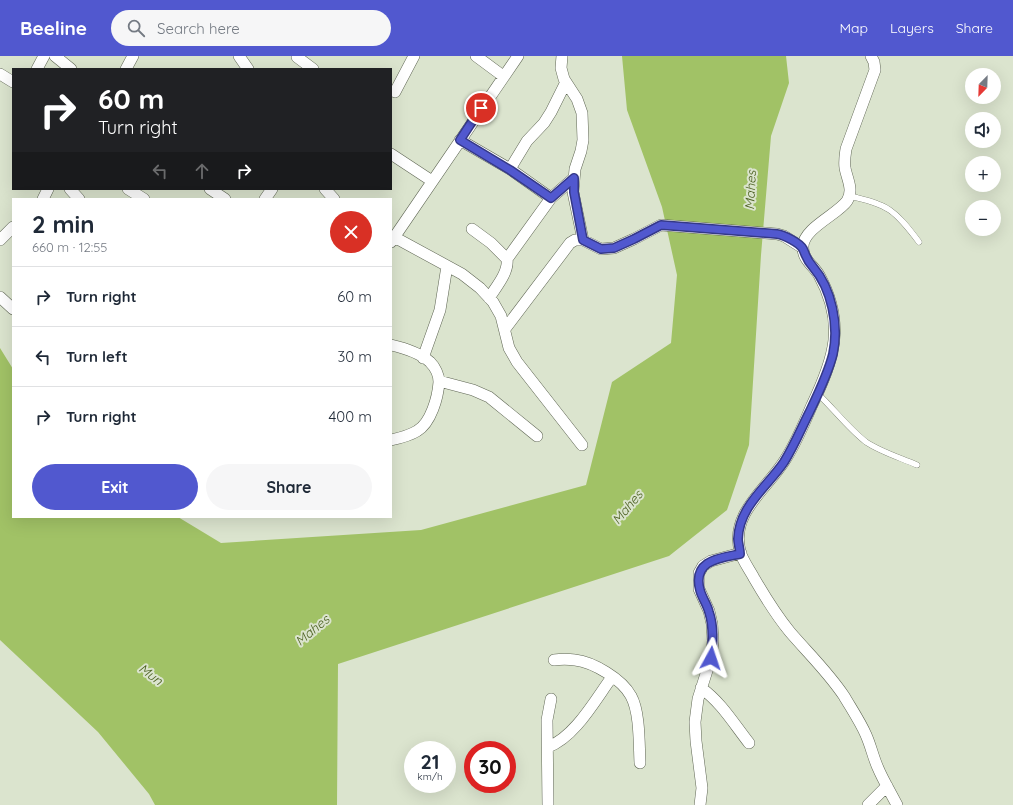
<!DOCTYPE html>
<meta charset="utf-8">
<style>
:root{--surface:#fff;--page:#f6f6f7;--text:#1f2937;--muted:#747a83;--line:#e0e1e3;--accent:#5158cf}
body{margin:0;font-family:Quicksand,sans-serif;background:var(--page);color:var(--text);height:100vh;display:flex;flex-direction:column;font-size:15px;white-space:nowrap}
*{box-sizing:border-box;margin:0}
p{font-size:13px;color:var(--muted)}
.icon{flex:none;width:22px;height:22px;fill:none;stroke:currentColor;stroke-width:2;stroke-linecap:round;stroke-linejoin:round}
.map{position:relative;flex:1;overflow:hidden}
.drawer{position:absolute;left:12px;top:142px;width:380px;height:320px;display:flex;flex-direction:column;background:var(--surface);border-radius:0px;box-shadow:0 4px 16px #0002}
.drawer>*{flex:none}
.top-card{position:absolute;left:12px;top:12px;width:380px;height:122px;border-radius:0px;box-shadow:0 4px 16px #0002;background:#202124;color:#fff;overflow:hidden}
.needle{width:26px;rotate:203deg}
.buttons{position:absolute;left:965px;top:12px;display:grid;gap:8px}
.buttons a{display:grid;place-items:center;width:36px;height:36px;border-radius:50%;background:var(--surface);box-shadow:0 4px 16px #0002;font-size:20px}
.speed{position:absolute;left:404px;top:685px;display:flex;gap:8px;font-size:20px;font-weight:700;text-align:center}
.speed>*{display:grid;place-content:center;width:52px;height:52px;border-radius:50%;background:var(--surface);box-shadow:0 4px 16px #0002;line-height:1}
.speed small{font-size:10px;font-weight:400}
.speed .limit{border:6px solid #d22;background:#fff;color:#111}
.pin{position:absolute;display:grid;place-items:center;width:34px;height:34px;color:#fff;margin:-17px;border:2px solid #fff;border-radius:50%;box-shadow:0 1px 4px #0007}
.me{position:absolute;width:44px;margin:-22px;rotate:5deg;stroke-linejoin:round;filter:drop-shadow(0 0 3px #0008)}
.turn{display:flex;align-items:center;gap:14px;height:84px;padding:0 20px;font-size:18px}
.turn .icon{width:52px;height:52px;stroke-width:2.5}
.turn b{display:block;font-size:28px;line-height:34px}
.lanes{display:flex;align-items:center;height:38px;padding:0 20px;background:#0003;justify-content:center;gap:20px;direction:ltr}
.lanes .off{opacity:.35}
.round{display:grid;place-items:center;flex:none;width:42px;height:42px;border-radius:21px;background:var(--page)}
.head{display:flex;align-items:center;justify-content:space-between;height:68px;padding:0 20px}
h1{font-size:24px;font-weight:800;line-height:30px}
.action{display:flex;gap:8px;margin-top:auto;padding:8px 20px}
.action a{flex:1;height:46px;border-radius:24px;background:var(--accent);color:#fff;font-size:16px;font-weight:800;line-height:46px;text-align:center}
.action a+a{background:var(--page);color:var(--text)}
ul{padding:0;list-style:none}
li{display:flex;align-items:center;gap:12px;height:60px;padding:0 20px;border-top:1px solid var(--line)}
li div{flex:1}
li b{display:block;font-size:15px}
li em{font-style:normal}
header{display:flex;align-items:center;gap:24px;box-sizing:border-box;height:56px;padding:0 20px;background:var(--accent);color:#fff}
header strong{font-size:19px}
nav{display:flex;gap:22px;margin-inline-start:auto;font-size:14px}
.search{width:280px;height:36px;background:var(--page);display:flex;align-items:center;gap:10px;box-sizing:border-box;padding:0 14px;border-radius:22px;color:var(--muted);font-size:15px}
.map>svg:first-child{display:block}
.water{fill:#a1c266}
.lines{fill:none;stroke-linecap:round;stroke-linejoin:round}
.lane-casing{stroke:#5f6654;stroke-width:6}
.street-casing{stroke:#5f6654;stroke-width:12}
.lane{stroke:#fff;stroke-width:5.5}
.street{stroke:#fff;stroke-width:11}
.route-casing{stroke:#353987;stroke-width:10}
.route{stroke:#5158cf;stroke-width:7}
.labels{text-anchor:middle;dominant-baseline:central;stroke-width:4;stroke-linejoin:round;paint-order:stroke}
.water-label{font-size:13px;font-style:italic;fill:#4b6020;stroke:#dbe4ce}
</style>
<header>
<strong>Beeline</strong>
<div class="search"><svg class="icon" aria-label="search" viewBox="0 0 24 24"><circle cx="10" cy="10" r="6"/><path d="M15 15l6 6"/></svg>Search here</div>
<nav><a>Map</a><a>Layers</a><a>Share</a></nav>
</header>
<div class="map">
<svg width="1013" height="749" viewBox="0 0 1013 749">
<rect width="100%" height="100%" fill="#dbe4ce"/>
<path class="water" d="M622,0H786L789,27L771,80L761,199L749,389L727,454L669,500L338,608L337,749H155L149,738L98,676L0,584V292L13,313V461H178L221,487L421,474L586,429L612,326L671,287L677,219L662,151L627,54Z"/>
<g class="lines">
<g class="lane-casing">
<path id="lane" d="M849,140C888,148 895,154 919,186
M818,338C834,353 848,372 866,386C881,396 901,402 917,409"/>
</g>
<g class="street-casing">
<path id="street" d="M55,0L71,13
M239,0L248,13
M476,0L503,20
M562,0L561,12L564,23L577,43L582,57L583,84L581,95L575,113L573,136L583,184
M871,0L874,6L875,14L846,93C845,100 844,105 845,112C847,123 854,134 847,145C838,158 804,172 803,190C802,203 813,209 819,219C846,268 834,303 812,349C804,368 796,387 785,404C767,433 730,457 740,495C742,504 750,514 754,522C765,541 776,559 790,576C808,597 828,616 844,640C851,652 861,667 866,679C871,690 873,701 878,712C883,724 891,737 897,749
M297,1L313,13
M37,13L44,0
M126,13L133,0
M0,18L13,26
M395,36L414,0
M460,84L510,113L551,142
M391,98L432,125
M510,113L527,85L544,67L551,56L566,26
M70,133L79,143
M128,133L144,143
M210,133L225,143
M325,133L334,143
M43,143L48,133
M265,143L272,133
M472,173L491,187L507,203C509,216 496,231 489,242
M394,181L462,218L480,232L493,246L501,260L509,292L517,306L582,389
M0,184L13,171
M391,186L518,0
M507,203L551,142L574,122
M0,241L13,253
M505,273L570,187L575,184H583L601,193L614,192L634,183L661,169L777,178L784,180L803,192
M391,289C404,292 420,297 430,306C435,311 439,319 439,326C438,341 431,367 417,375C409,380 400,382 391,384
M423,302L440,254L447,210
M439,325L473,334L489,341L537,380
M554,604C561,603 568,603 575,604C593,606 622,623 631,640C640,656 639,688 640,707
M701,632C721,646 734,668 749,687
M548,691C575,681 595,644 612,621
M548,749L547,664L551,643
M700,749L702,732L696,685L695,666L698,643L711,602L713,585L712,568L709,555L699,533V517L703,510L711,505L741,497
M868,749L887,730"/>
</g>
<use href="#lane" class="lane"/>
<use href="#street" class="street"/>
</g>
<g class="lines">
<g class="route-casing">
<path id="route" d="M481,52L460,84L510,114L551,142L574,122V136L583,184L601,193L614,192L634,183L661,169L777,178C784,179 800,187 803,193C807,202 806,203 813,211C832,233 839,270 833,298C828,318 818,338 809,357C801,373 794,390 784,406C768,430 739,450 738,483C738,487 740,493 740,498C720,502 692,504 700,534C702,542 707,548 709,556C714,571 713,586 711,602"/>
</g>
<use href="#route" class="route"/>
</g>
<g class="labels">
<g class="water-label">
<text transform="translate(750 134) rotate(-87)">Mahes</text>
<text transform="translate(627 451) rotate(-50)">Mahes</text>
<text transform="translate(312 574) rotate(-40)">Mahes</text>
<text transform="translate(151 618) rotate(37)">Mun</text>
</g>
</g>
</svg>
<div class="buttons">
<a><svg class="needle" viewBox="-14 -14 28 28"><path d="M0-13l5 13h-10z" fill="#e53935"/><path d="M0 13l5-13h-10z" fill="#747a83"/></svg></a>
<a><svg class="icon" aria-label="sound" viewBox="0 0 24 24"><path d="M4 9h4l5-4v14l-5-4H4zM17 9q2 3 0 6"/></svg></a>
<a>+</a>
<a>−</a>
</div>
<div class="speed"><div>21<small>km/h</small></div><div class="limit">30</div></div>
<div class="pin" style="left:481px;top:52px;background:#d93025"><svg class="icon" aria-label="arrive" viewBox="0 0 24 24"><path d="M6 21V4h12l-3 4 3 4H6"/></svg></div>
<svg class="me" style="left:711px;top:602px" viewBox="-20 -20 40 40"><path d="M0-17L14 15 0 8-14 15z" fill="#5158cf" stroke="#fff" stroke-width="4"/></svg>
<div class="top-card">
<div class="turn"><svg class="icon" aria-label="right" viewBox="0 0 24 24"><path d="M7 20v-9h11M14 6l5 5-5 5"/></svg><div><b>60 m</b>Turn right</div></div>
<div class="lanes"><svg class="icon off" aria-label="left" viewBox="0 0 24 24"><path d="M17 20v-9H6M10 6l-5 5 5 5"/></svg><svg class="icon off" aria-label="ahead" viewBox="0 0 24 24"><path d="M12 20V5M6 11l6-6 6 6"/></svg><svg class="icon" aria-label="right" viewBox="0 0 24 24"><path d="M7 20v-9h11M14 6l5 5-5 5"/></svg></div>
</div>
<section class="drawer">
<div class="head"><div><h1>2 min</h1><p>660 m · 12:55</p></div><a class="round" style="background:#d93025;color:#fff"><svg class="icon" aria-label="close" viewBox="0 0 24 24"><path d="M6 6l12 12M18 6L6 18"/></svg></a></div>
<ul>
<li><svg class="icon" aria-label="right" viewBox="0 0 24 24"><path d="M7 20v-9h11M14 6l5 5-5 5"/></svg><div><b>Turn right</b></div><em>60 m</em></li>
<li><svg class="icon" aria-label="left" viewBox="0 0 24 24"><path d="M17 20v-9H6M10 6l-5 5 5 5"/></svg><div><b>Turn left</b></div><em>30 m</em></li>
<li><svg class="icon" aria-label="right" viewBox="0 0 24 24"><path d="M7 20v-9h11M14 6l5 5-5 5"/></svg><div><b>Turn right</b></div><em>400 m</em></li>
</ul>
<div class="action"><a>Exit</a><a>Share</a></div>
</section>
</div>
